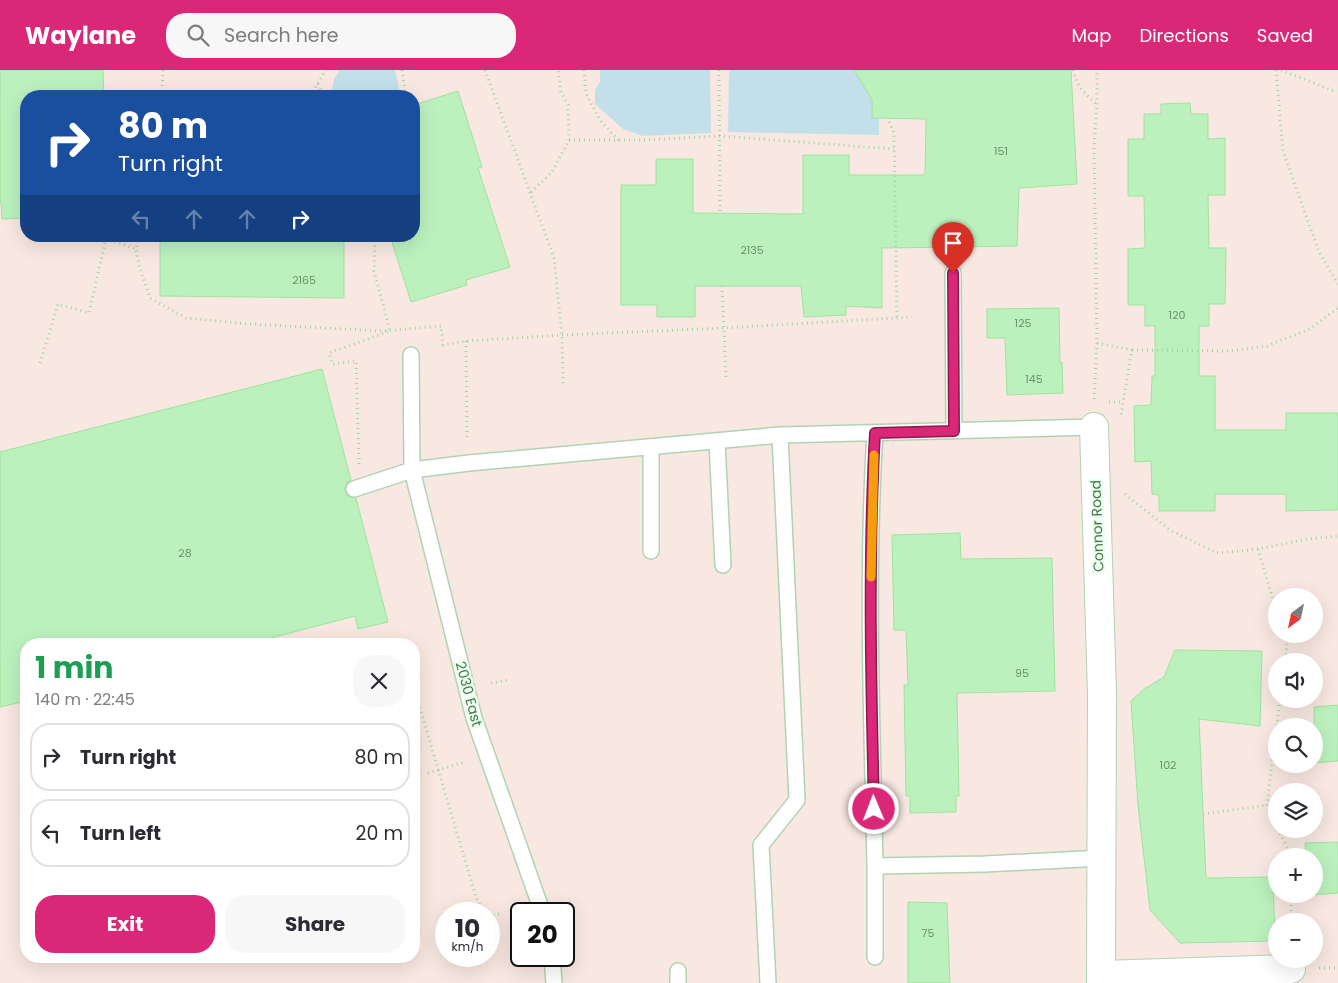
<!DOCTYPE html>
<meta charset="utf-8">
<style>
:root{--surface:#fff;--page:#f7f7f7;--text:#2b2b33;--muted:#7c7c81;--line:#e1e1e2;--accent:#db2777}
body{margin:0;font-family:Poppins,sans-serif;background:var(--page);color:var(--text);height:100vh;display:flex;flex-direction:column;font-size:19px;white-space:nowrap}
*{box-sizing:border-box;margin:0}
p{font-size:16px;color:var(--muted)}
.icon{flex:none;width:28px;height:28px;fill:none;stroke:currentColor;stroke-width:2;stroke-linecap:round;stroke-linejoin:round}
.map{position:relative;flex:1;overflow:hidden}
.details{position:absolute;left:20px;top:568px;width:400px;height:325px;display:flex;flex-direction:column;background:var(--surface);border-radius:20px;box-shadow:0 5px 20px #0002}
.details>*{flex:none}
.hud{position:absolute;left:20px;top:20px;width:400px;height:152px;border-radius:20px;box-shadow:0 5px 20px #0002;background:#1a4fa0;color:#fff;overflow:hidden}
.needle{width:32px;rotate:213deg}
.tools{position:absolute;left:1268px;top:518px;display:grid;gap:10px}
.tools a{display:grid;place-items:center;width:55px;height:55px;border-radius:50%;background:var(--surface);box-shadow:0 5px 20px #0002;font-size:25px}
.speed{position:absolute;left:435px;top:832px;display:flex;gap:10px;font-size:25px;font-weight:700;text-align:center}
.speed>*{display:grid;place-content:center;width:65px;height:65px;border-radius:50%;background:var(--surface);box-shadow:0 5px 20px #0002;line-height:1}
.speed small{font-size:12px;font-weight:400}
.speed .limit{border:2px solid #111;border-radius:8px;background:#fff;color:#111}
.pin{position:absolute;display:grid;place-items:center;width:42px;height:42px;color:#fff;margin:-51px -21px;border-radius:50% 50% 50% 0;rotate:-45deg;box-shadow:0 0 5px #0007}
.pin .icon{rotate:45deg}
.me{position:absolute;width:55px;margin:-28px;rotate:359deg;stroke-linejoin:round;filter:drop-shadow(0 0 4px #0008)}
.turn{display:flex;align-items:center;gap:18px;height:105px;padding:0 15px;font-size:22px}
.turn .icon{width:65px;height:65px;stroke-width:2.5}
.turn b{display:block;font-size:35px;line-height:42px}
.lanes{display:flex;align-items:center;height:48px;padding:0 15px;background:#0003;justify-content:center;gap:25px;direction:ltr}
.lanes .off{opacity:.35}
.round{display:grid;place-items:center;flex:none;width:52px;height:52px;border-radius:20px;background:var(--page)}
.overview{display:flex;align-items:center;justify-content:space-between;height:85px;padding:0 15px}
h1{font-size:30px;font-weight:700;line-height:38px;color:#1e9e55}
.cta{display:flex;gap:10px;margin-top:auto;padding:10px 15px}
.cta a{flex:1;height:58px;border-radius:20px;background:var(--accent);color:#fff;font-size:20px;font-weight:700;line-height:58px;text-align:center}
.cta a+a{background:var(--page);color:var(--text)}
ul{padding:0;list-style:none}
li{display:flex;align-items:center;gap:15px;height:68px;margin:0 10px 8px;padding:0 5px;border:2px solid var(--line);border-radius:20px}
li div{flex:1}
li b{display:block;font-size:19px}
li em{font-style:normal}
header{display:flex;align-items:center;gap:30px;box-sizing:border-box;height:70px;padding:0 25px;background:var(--accent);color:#fff}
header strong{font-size:24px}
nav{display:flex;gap:28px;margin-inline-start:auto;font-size:18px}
.search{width:350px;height:45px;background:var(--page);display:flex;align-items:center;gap:12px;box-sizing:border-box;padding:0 18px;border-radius:20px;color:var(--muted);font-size:19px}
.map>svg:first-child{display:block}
.education{fill:#f8e8e1;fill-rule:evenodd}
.green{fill:#c3e0ea}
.building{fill:#bcf1be;stroke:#9de49e}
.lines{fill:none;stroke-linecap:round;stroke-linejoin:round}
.lane-casing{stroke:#b0d3b3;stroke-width:18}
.street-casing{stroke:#b0d3b3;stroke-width:30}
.path{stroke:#9fd6a1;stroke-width:3;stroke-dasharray:1 4;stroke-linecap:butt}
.lane{stroke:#fff;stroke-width:15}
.street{stroke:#fff;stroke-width:28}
.route-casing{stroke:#8e194d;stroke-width:12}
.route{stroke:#db2777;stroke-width:9}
.slow{stroke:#f59e0b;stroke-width:9}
.labels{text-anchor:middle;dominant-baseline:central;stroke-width:5;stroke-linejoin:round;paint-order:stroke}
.number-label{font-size:11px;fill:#669467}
.street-label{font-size:14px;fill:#4a754a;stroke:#ebfff0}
</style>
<header>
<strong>Waylane</strong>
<div class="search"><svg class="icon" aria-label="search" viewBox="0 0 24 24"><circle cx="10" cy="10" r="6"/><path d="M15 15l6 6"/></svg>Search here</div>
<nav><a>Map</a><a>Directions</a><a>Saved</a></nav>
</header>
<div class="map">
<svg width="1338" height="913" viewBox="0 0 1338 913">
<rect width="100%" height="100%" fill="#e4fcea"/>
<path class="education" d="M0,0H1338V913H0ZM26,26H414V166H26ZM1276,526H1314V564H1276ZM26,574H414V886H26ZM1276,591H1314V629H1276ZM1276,656H1314V694H1276ZM1276,721H1314V759H1276ZM1276,786H1314V824H1276ZM446,844H489V886H446ZM521,844H564V886H521ZM1276,851H1314V889H1276Z"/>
<path class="green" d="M340,0H395L400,23L394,25V26H331L334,9Z
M600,0H710L711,63L643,66L623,59L595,34V20L600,12Z
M729,0H879V65L728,62Z"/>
<path class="building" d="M0,0H103L104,26H26V148L2,149L1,132H0Z
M854,0H1071L1077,114L1019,118L1017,176L882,178V238L846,236V245L804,247L801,216H695V247H657V235H621V115H656V89H693V143L803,144V85H849V105H925L926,49L872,48V30Z
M458,21L482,97L478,98L510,197L466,210L467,215L411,232L390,166H414V35Z
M1190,33L1191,44H1208V69L1225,68V125H1208L1209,178H1226L1225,234H1209V256H1199V306H1215V360H1286V343H1338V440L1286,441V424H1215V441H1159V425L1152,424L1151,391L1135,392L1134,336L1151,335L1152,306H1155V256H1145V235H1128V179L1145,178L1144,126H1128V69H1144V44H1161V34Z
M160,166H344V228L160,226Z
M1059,238L1060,293L1062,292L1063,323L1007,325L1005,268H987V239Z
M322,299L351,410L347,413L345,418V421L348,426L356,428L388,552L358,559L355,546L248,574H26V631L0,637V382Z
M960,463L961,489L1052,488L1055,621L957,623L959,726H956V742L910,743V726H906L904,615H908L906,560H894L892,465Z
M1175,580L1262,581L1260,656L1199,649L1206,808L1273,807L1275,871L1180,873L1150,840L1138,735L1131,631L1144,619L1164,607Z
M1338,635V691L1314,693V637Z
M1338,772V823L1308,825L1314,824V786H1306L1305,773Z
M908,832L947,833L950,913H908Z"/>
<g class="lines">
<g class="lane-casing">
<path id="lane" d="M953,203L954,361
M411,285L412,400L474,648L543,844
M875,363C866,507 872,652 875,796L985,794L1102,788
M717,371L723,495
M651,377V481
M354,419L412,400L469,393L780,365L1094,357
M875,796V887
M552,886L554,913
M678,901V913
M768,913L761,775L797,730L780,365"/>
</g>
<g class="street-casing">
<path id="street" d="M1094,357L1102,624L1101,913
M1102,905L1291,899"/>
</g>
<path class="path" d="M163,0L162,22L166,26
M402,0L405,21
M485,0L554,188L562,265L563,314
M584,0L586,24L600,50L619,71
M719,0L720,143
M1073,0C1076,15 1085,24 1096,34
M1276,0L1283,81L1319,182L1338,214
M1281,0L1336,22
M318,14L323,26
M310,26L326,0
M889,52L894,62L897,247
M569,70H644L719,66L894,79
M531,122L552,102L569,70L568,35L561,22L558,0
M91,166L106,168
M139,166L136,179L139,196L150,228L186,248L249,254L383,261L441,256L443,275L466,271L562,265L724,258L912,247
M722,216L726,307
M466,271L467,371
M1097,273L1132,280L1121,345
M1132,280L1230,281L1267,276L1310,259L1338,238
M40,293L58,234L89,243L106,168L136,179
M1094,329L1097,273L1094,77L1097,34V0
M1109,332H1123
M359,394L356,291L332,294L329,283L390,261L374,201L375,166
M1125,424L1170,460L1217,483L1258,479L1308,469L1338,466
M1258,479L1276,540
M1284,564L1287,575L1285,591
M491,613L508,610
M414,618L476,827L484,842L488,844
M1277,656L1280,629
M1276,660L1267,735L1276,754
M428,703L465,692
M1203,744L1267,735
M1278,759L1291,786
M489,844L492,846L503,843
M1291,851V824
M1319,898H1338"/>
<use href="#lane" class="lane"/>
<use href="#street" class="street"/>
</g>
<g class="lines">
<g class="route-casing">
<path id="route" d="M874,739C871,614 868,488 875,363L954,361L953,203"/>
</g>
<use href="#route" class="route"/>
<path class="slow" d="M871,507L874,385"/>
</g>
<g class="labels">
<g class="number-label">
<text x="1001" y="81">151</text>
<text x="752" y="180">2135</text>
<text x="304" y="210">2165</text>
<text x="1177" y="245">120</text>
<text x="1023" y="253">125</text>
<text x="1034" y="309">145</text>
<text x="185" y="483">28</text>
<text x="1022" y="603">95</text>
<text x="1168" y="695">102</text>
<text x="928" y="863">75</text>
</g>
<g class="street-label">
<text transform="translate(1097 456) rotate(-92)">Connor Road</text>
<text transform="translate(469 624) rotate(75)">2030 East</text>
</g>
</g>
</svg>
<div class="tools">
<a><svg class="needle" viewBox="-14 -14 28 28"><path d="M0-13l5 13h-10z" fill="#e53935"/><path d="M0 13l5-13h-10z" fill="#7c7c81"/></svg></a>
<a><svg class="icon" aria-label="sound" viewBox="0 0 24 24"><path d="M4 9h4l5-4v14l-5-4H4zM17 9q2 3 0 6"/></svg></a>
<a><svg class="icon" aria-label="search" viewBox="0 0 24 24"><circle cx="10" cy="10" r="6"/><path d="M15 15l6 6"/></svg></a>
<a><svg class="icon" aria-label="layers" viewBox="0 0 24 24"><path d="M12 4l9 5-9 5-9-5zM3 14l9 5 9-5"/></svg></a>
<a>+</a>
<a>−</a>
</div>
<div class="speed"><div>10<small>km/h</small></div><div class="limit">20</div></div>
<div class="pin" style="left:953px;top:203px;background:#d93025"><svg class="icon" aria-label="arrive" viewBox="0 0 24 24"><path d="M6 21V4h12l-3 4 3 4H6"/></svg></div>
<svg class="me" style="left:874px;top:739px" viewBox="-20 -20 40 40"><circle r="17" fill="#db2777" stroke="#fff" stroke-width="3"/><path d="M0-11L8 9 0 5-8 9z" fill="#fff"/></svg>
<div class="hud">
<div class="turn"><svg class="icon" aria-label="right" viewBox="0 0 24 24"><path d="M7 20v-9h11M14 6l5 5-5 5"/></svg><div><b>80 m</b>Turn right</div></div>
<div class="lanes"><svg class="icon off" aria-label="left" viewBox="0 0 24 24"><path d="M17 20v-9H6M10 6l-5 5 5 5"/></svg><svg class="icon off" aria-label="ahead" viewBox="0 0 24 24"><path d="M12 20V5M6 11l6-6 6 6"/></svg><svg class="icon off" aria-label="ahead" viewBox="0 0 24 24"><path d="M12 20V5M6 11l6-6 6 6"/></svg><svg class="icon" aria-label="right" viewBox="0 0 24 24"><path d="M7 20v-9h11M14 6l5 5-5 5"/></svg></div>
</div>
<section class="details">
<div class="overview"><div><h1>1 min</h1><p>140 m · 22:45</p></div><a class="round"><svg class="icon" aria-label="close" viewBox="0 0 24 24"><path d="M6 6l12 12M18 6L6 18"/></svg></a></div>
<ul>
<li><svg class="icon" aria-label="right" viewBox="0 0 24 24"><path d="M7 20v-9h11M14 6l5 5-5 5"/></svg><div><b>Turn right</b></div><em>80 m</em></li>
<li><svg class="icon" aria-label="left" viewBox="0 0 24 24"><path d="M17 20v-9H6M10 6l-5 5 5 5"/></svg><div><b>Turn left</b></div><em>20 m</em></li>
</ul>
<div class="cta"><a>Exit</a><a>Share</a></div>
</section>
</div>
